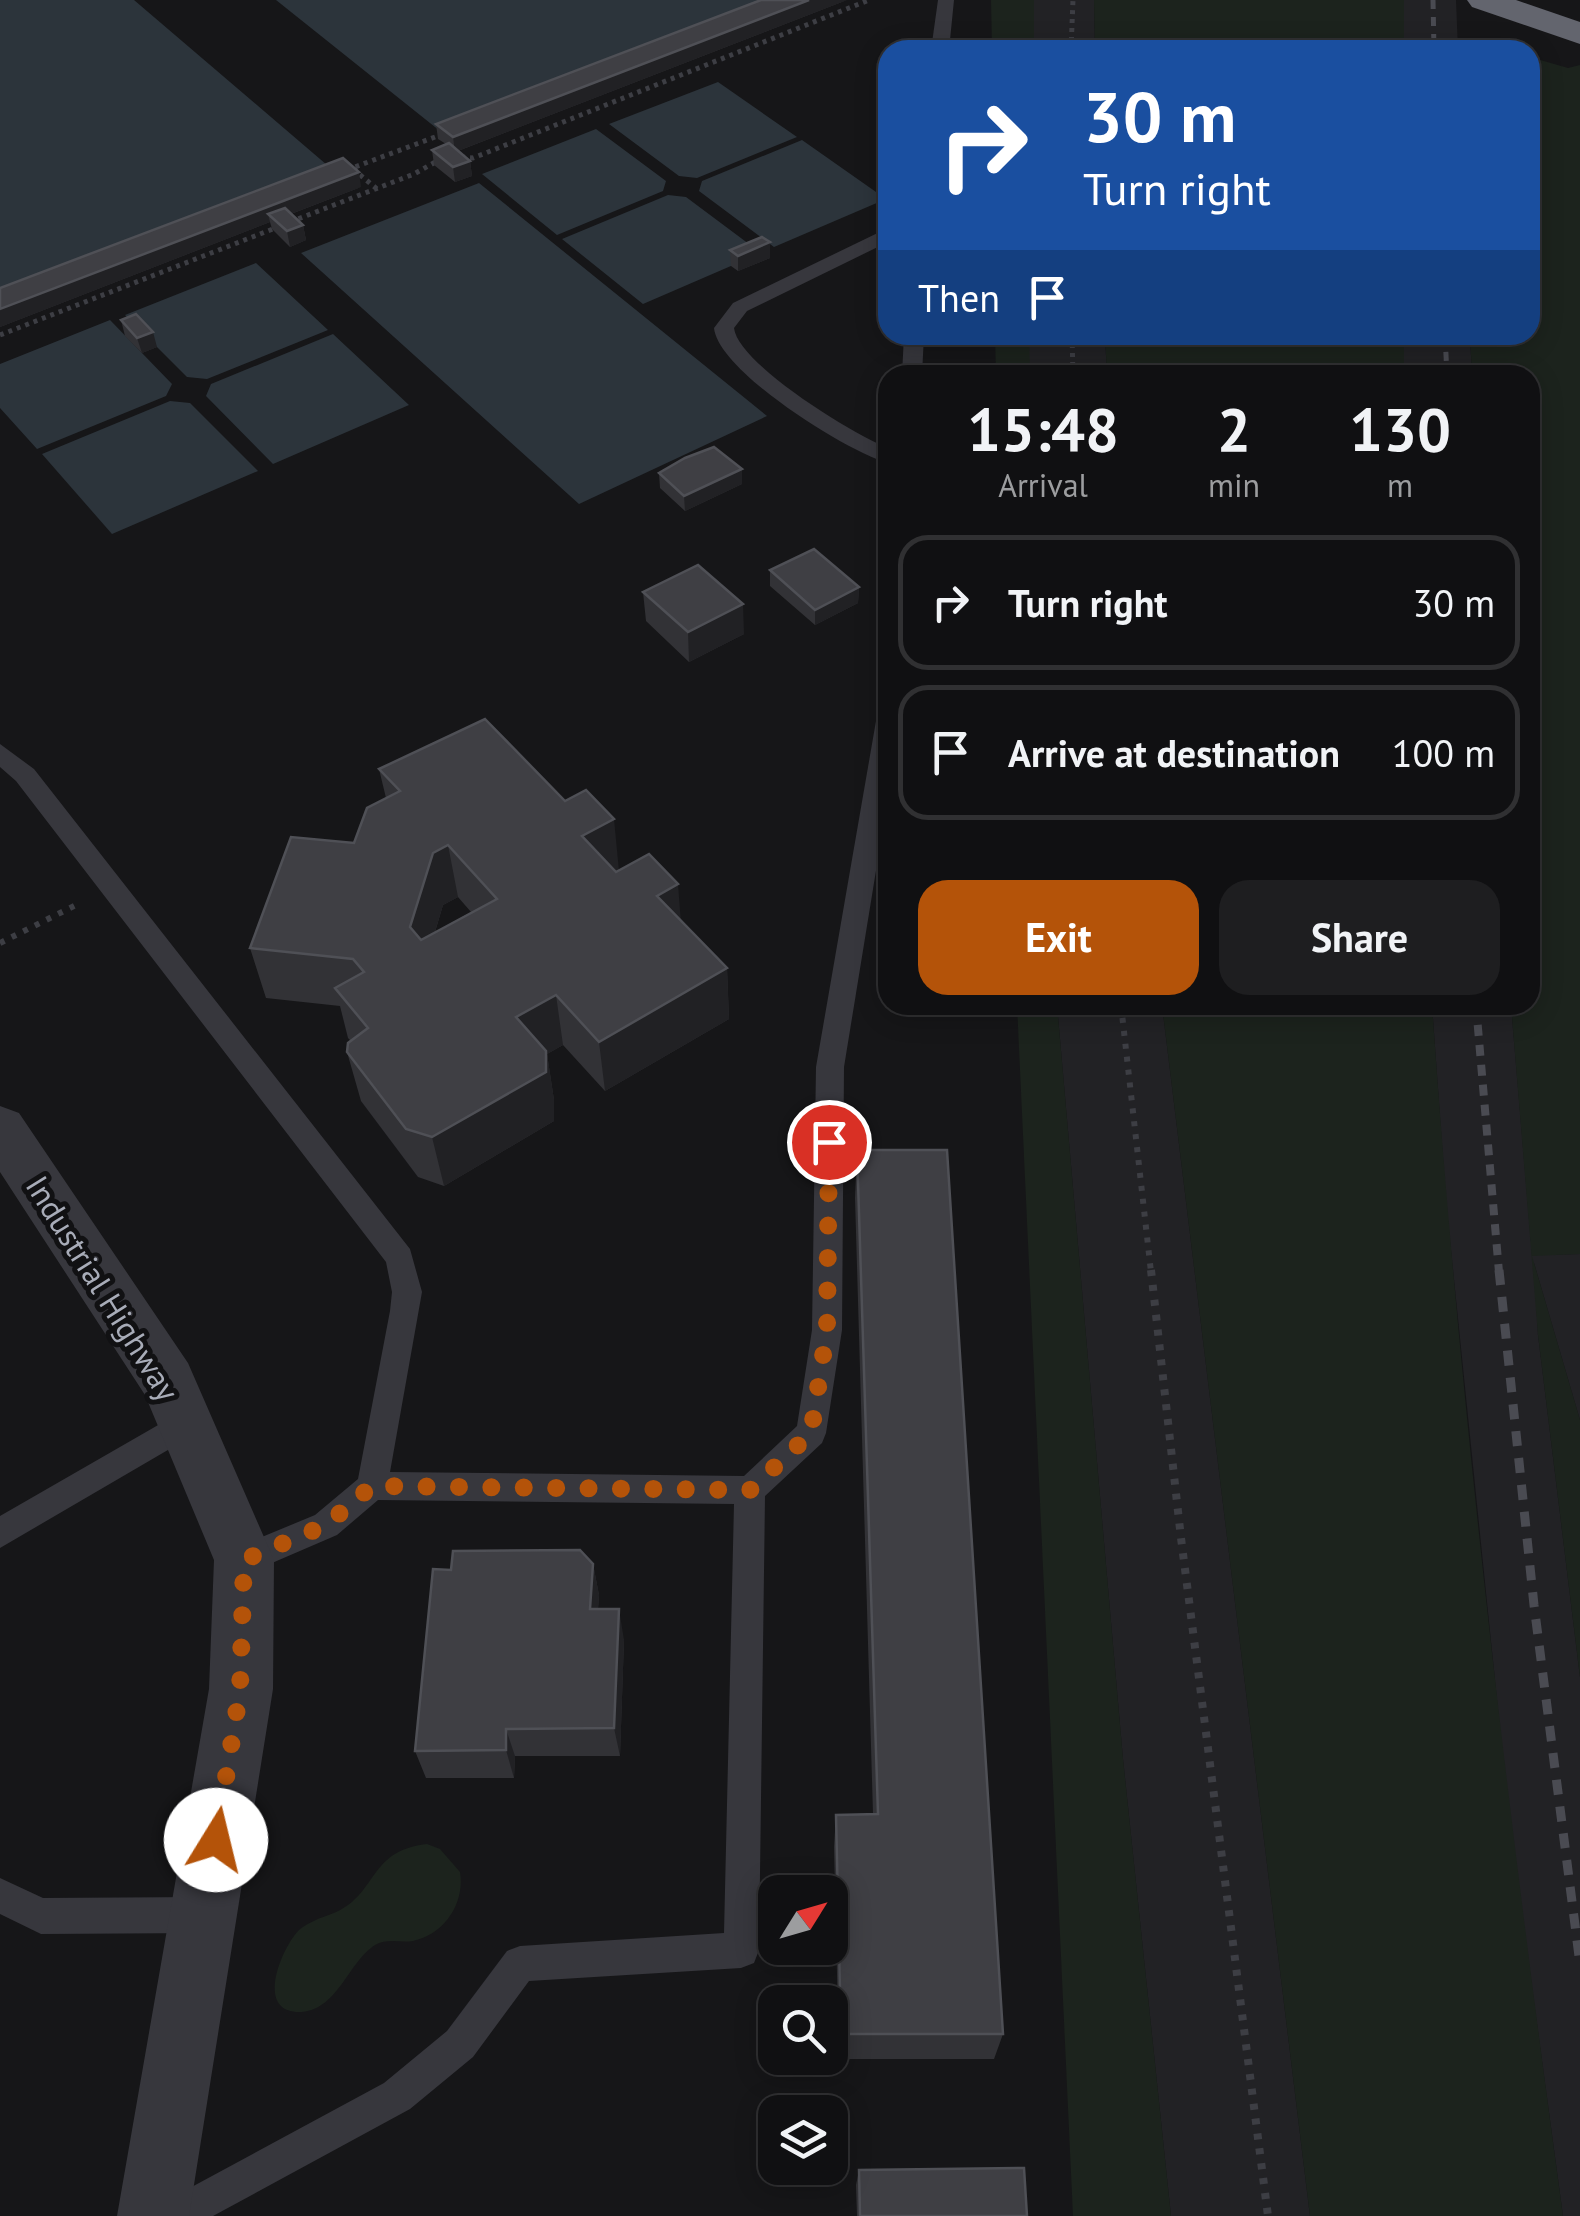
<!DOCTYPE html>
<style>
:root{--surface:#101012;--page:#1e1e20;--text:#f1f3f6;--muted:#9c9d9f;--line:#303032;--accent:#b45309}
body{margin:0;font-family:"PT Sans",sans-serif;background:var(--page);color:var(--text);height:100vh;display:flex;flex-direction:column;font-size:38px;white-space:nowrap}
*{box-sizing:border-box;margin:0}
p{font-size:32px;color:var(--muted)}
.icon{flex:none;width:55px;height:55px;fill:none;stroke:currentColor;stroke-width:2;stroke-linecap:round;stroke-linejoin:round}
.map{position:relative;flex:1;overflow:hidden}
.details{position:absolute;left:878px;top:365px;width:662px;height:650px;display:flex;flex-direction:column;background:var(--surface);border-radius:30px;box-shadow:0 5px 25px #0003,0 0 0 2px var(--line)}
.details>*{flex:none}
.guide{position:absolute;left:878px;top:40px;width:662px;height:305px;border-radius:30px;box-shadow:0 5px 25px #0003,0 0 0 2px var(--line);background:#1a4fa0;color:#fff;overflow:hidden}
.needle{width:65px;rotate:53deg}
.tools{position:absolute;left:758px;top:1875px;display:grid;gap:20px}
.tools a{display:grid;place-items:center;width:90px;height:90px;border-radius:20px;background:var(--surface);box-shadow:0 5px 25px #0003,0 0 0 2px var(--line);font-size:50px}
.pin{position:absolute;display:grid;place-items:center;width:85px;height:85px;color:#fff;margin:-42px;border:5px solid #fff;border-radius:50%;box-shadow:0 2px 10px #0007}
.me{position:absolute;width:110px;margin:-55px;rotate:9deg;stroke-linejoin:round;filter:drop-shadow(0 0 8px #0008)}
.turn{display:flex;align-items:center;gap:35px;height:210px;padding:0 40px;font-size:45px}
.turn .icon{width:130px;height:130px;stroke-width:2.5}
.turn b{display:block;font-size:70px;line-height:85px}
.then{display:flex;align-items:center;height:95px;padding:0 40px;background:#0003;gap:20px;font-size:38px}
.eta{display:flex;justify-content:space-evenly;align-items:center;height:170px;text-align:center}
.eta b{font-size:60px;font-weight:700;line-height:70px}
.primary-button{display:flex;gap:20px;margin-top:auto;padding:20px 40px}
.primary-button a{flex:1;height:115px;border-radius:30px;background:var(--accent);color:#fff;font-size:40px;font-weight:700;line-height:115px;text-align:center}
.primary-button a+a{background:var(--page);color:var(--text)}
ul{padding:0;list-style:none}
li{display:flex;align-items:center;gap:30px;height:135px;margin:0 20px 15px;padding:0 20px;border:5px solid var(--line);border-radius:30px}
li div{flex:1}
li b{display:block;font-size:38px}
li em{font-style:normal}
.map>svg:first-child{display:block}
.built{fill:#222225}
.green{fill:#1c231d}
.water{fill:#2c343b}
.lines{fill:none;stroke-linecap:round;stroke-linejoin:round}
.path-far2{stroke:#3d3e44;stroke-width:5;stroke-dasharray:4 5;stroke-linecap:butt}
.path-far1{stroke:#3d3e44;stroke-width:6;stroke-dasharray:5 8;stroke-linecap:butt}
.path{stroke:#3d3e44;stroke-width:8;stroke-dasharray:6 9;stroke-linecap:butt}
.lane{fill:#37373d;fill-rule:evenodd}
.street{fill:#37373d;fill-rule:evenodd}
.highway{fill:#63656e;fill-rule:evenodd}
.rail-far2{stroke:#4a4b52;stroke-width:5;stroke-dasharray:9 8;stroke-linecap:butt}
.rail-far1{stroke:#4a4b52;stroke-width:8;stroke-dasharray:11 9;stroke-linecap:butt}
.rail{stroke:#4a4b52;stroke-width:9;stroke-dasharray:15 12;stroke-linecap:butt}
.wall{fill:#323236;fill-rule:evenodd}
.shaded-wall{fill:#212124}
.building{fill:#3f3f44;stroke:#4f5056;stroke-width:2.5;fill-rule:evenodd}
.route{stroke:#b45309;stroke-width:18;stroke-dasharray:0 32.4}
.labels{text-anchor:middle;dominant-baseline:central;stroke-width:10;stroke-linejoin:round;paint-order:stroke}
.street-label{font-size:32px;fill:#a8acb8;stroke:#111113}
</style>
<div class="map">
<svg width="1580" height="2216" viewBox="0 0 1580 2216">
<rect width="100%" height="100%" fill="#161618"/>
<path class="built" d="M1034,0H1094L1095,50H1034Z
M1404,0H1456L1458,50H1404Z
M1028,335H1105L1107,375H1028Z
M1404,335H1470L1472,375H1404Z
M1057,1005H1162L1310,2216H1171L1123,1759Z
M1432,1005H1511L1532,1255L1580,1254V1420L1534,1263L1538,1335L1580,1677V2216H1563L1509,1817L1446,1201Z"/>
<path class="green" d="M991,0H1034V50H992Z
M1094,0H1404V50H1095Z
M1530,57L1568,68L1580,65V1254L1532,1256L1580,1420V1677L1538,1335L1511,1005H1530V375H1472L1470,335H1530Z
M995,335H1029L1030,375H996Z
M1105,335H1404V375H1107Z
M1017,1005H1057L1123,1759L1171,2216H1073Z
M1162,1005H1432C1460,1410 1508,1813 1563,2216H1310Z
M427,1844L440,1849L460,1872C465,1903 445,1934 413,1941C400,1943 387,1938 375,1945C347,1963 337,2014 296,2012C255,2009 283,1946 299,1930C306,1924 317,1919 326,1916C380,1899 364,1851 427,1844Z"/>
<path class="water" d="M0,0H134L334,171L0,298Z
M276,0H783L440,131Z
M718,82L797,137L697,178L679,176L609,124Z
M596,129L666,181L663,191L557,235L482,174Z
M802,140L886,199L774,247L699,191L702,181Z
M479,183L767,416L579,504L301,253Z
M668,195L686,197L761,253L643,304L562,239Z
M256,263L328,330L207,379L187,377L125,315Z
M110,320L172,384L166,396L37,449L0,408V364Z
M333,334L409,405L273,464L206,396L211,384Z
M170,401L190,403L258,471L112,534L42,454Z"/>
<g class="lines">
<path class="path-far2" d="M1071,50L1073,0
M461,157L473,158L869,0
M353,169L377,189
M347,170L443,134
M290,222L414,174L439,160
M0,335L278,227
M1072,335L1073,375"/>
<path class="path-far1" d="M0,943L76,905
M1121,1005L1151,1272"/>
<path class="path" d="M1151,1270L1181,1538L1268,2216"/>
<path class="lane" d="M938,0H954L949,50H931Z
M888,228V242L747,311L734,328C738,364 854,435 888,448V463C847,452 718,371 714,328L733,303Z
M904,335H924L922,375H902Z
M888,713V797L844,1067L842,1330L826,1433L822,1443L765,1496L759,1950L754,1963L741,1968L529,1981L473,2057L410,2109L213,2216H156L162,2203L384,2083L447,2031L507,1951L520,1946L724,1933L734,1504L378,1500L337,1535L244,1575L233,1571L228,1560L233,1549L315,1515L358,1479L390,1311L392,1292L386,1262L16,781L0,767V744L34,769L410,1249L422,1292L390,1472L744,1476L797,1426L812,1330L816,1067L876,721Z
M186,1409L197,1413L201,1423L197,1433L0,1548V1516Z
M0,1878L43,1898L203,1897L215,1903L221,1915L215,1927L203,1933L41,1934L0,1914Z"/>
<path class="street" d="M0,1106L19,1113L188,1363L274,1560L273,1689L189,2216H117L209,1689L214,1560L145,1395L0,1172Z"/>
<path class="highway" d="M1467,0H1516L1580,22V44L1472,7Z"/>
<path class="rail-far2" d="M1433,0L1434,50
M1445,335L1447,375"/>
<path class="rail-far1" d="M1476,1005L1499,1272"/>
<path class="rail" d="M1499,1270L1534,1605L1580,1964"/>
</g>
<path class="wall" d="M847,0L458,151L470,161L472,176L455,182L434,165L432,150L446,144L438,139L436,124Z
M361,187L291,214L303,225L306,240L290,247L272,229L270,222L0,327V288Z
M770,242V258L738,271L731,266L730,250Z
M121,320L157,347L142,353L125,336Z
M659,473L742,484L685,511L660,488Z
M770,570L859,587L858,603L815,625L770,586Z
M643,592L744,634L689,662L646,621Z
M379,769L619,870L681,921L727,968L729,1019L605,1091L563,1045L547,1054L554,1100V1121L444,1186L418,1177L361,1101L347,1052L351,1041L348,1038L340,1006L266,998L250,948L354,843L386,798ZM458,897L471,912L435,932L443,905Z
M857,1150L1003,2034L994,2059H839L834,1847L836,1815L873,1814L855,1198Z
M593,1564L599,1595L598,1609L624,1640L620,1756H515L514,1778H426L415,1751L451,1570Z
M859,2170L1027,2216H857L856,2185Z"/>
<path class="shaded-wall" d="M809,0H847L455,152L453,137Z
M470,161L472,176L455,182L453,167Z
M359,172L361,187L275,220L268,214L270,222L0,327V309Z
M303,225L306,240L290,247L287,231Z
M770,242V258L738,271V256Z
M153,332L157,347L142,353L137,338Z
M742,469V484L685,511L684,496Z
M859,587L858,603L815,625V610Z
M743,604L744,634L689,662L688,632Z
M614,819L619,871L588,888L582,836Z
M448,845L458,897L443,905L421,978L410,927L433,853Z
M678,884L682,936L657,896Z
M727,968L729,1019L605,1091L599,1042Z
M556,995L563,1045L547,1054L554,1100V1121L444,1186L432,1137L516,1017Z
M593,1564L599,1595L596,1640L590,1609Z
M619,1609L624,1640L620,1756L614,1728Z
M506,1729L515,1756L514,1778L506,1750Z"/>
<path class="building" d="M761,0H809L453,137L436,124Z
M449,143L470,161L453,167L432,150Z
M343,158L359,172L0,309V288Z
M285,208L303,225L287,231L268,214Z
M762,237L770,242L738,256L730,250Z
M136,314L153,332L137,338L121,320Z
M714,447L742,469L684,496L659,473L685,458Z
M814,549L859,587L815,610L770,570Z
M698,565L743,604L688,632L643,592Z
M485,719L565,801L586,790L614,819L582,836L616,872L649,854L678,884L657,896L727,968L599,1042L556,995L516,1017L546,1051V1072L432,1137L406,1129L347,1052L348,1043L368,1028L335,988L364,972L353,959L250,948L291,837L354,843L367,808L400,791L379,769ZM448,845L497,899L421,940L410,927L433,853Z
M857,1150H947L1003,2034H841L836,1815L878,1814Z
M580,1550L593,1564L590,1609H619L614,1728L506,1729V1750L415,1751L433,1569L451,1570L453,1551Z
M1024,2168L1027,2216H860L859,2170Z"/>
<g class="lines">
<path class="route" d="M216,1840L240,1690L244,1560L326,1525L372,1486L750,1490L811,1433L827,1330L829,1142"/>
</g>
<g class="labels">
<g class="street-label">
<text transform="translate(103 1288) rotate(58)">Industrial Highway</text>
</g>
</g>
</svg>
<div class="tools">
<a><svg class="needle" viewBox="-14 -14 28 28"><path d="M0-13l5 13h-10z" fill="#e53935"/><path d="M0 13l5-13h-10z" fill="#9c9d9f"/></svg></a>
<a><svg class="icon" aria-label="search" viewBox="0 0 24 24"><circle cx="10" cy="10" r="6"/><path d="M15 15l6 6"/></svg></a>
<a><svg class="icon" aria-label="layers" viewBox="0 0 24 24"><path d="M12 4l9 5-9 5-9-5zM3 14l9 5 9-5"/></svg></a>
</div>
<div class="pin" style="left:829px;top:1142px;background:#d93025"><svg class="icon" aria-label="arrive" viewBox="0 0 24 24"><path d="M6 21V4h12l-3 4 3 4H6"/></svg></div>
<svg class="me" style="left:216px;top:1840px" viewBox="-20 -20 40 40"><circle r="19" fill="#fff"/><path d="M0-13L10 11 0 6-10 11z" fill="#b45309"/></svg>
<div class="guide">
<div class="turn"><svg class="icon" aria-label="right" viewBox="0 0 24 24"><path d="M7 20v-9h11M14 6l5 5-5 5"/></svg><div><b>30 m</b>Turn right</div></div>
<div class="then">Then<svg class="icon" aria-label="arrive" viewBox="0 0 24 24"><path d="M6 21V4h12l-3 4 3 4H6"/></svg></div>
</div>
<section class="details">
<div class="eta">
<div><b>15:48</b><p>Arrival</p></div>
<div><b>2</b><p>min</p></div>
<div><b>130</b><p>m</p></div>
</div>
<ul>
<li><svg class="icon" aria-label="right" viewBox="0 0 24 24"><path d="M7 20v-9h11M14 6l5 5-5 5"/></svg><div><b>Turn right</b></div><em>30 m</em></li>
<li><svg class="icon" aria-label="arrive" viewBox="0 0 24 24"><path d="M6 21V4h12l-3 4 3 4H6"/></svg><div><b>Arrive at destination</b></div><em>100 m</em></li>
</ul>
<div class="primary-button"><a>Exit</a><a>Share</a></div>
</section>
</div>
